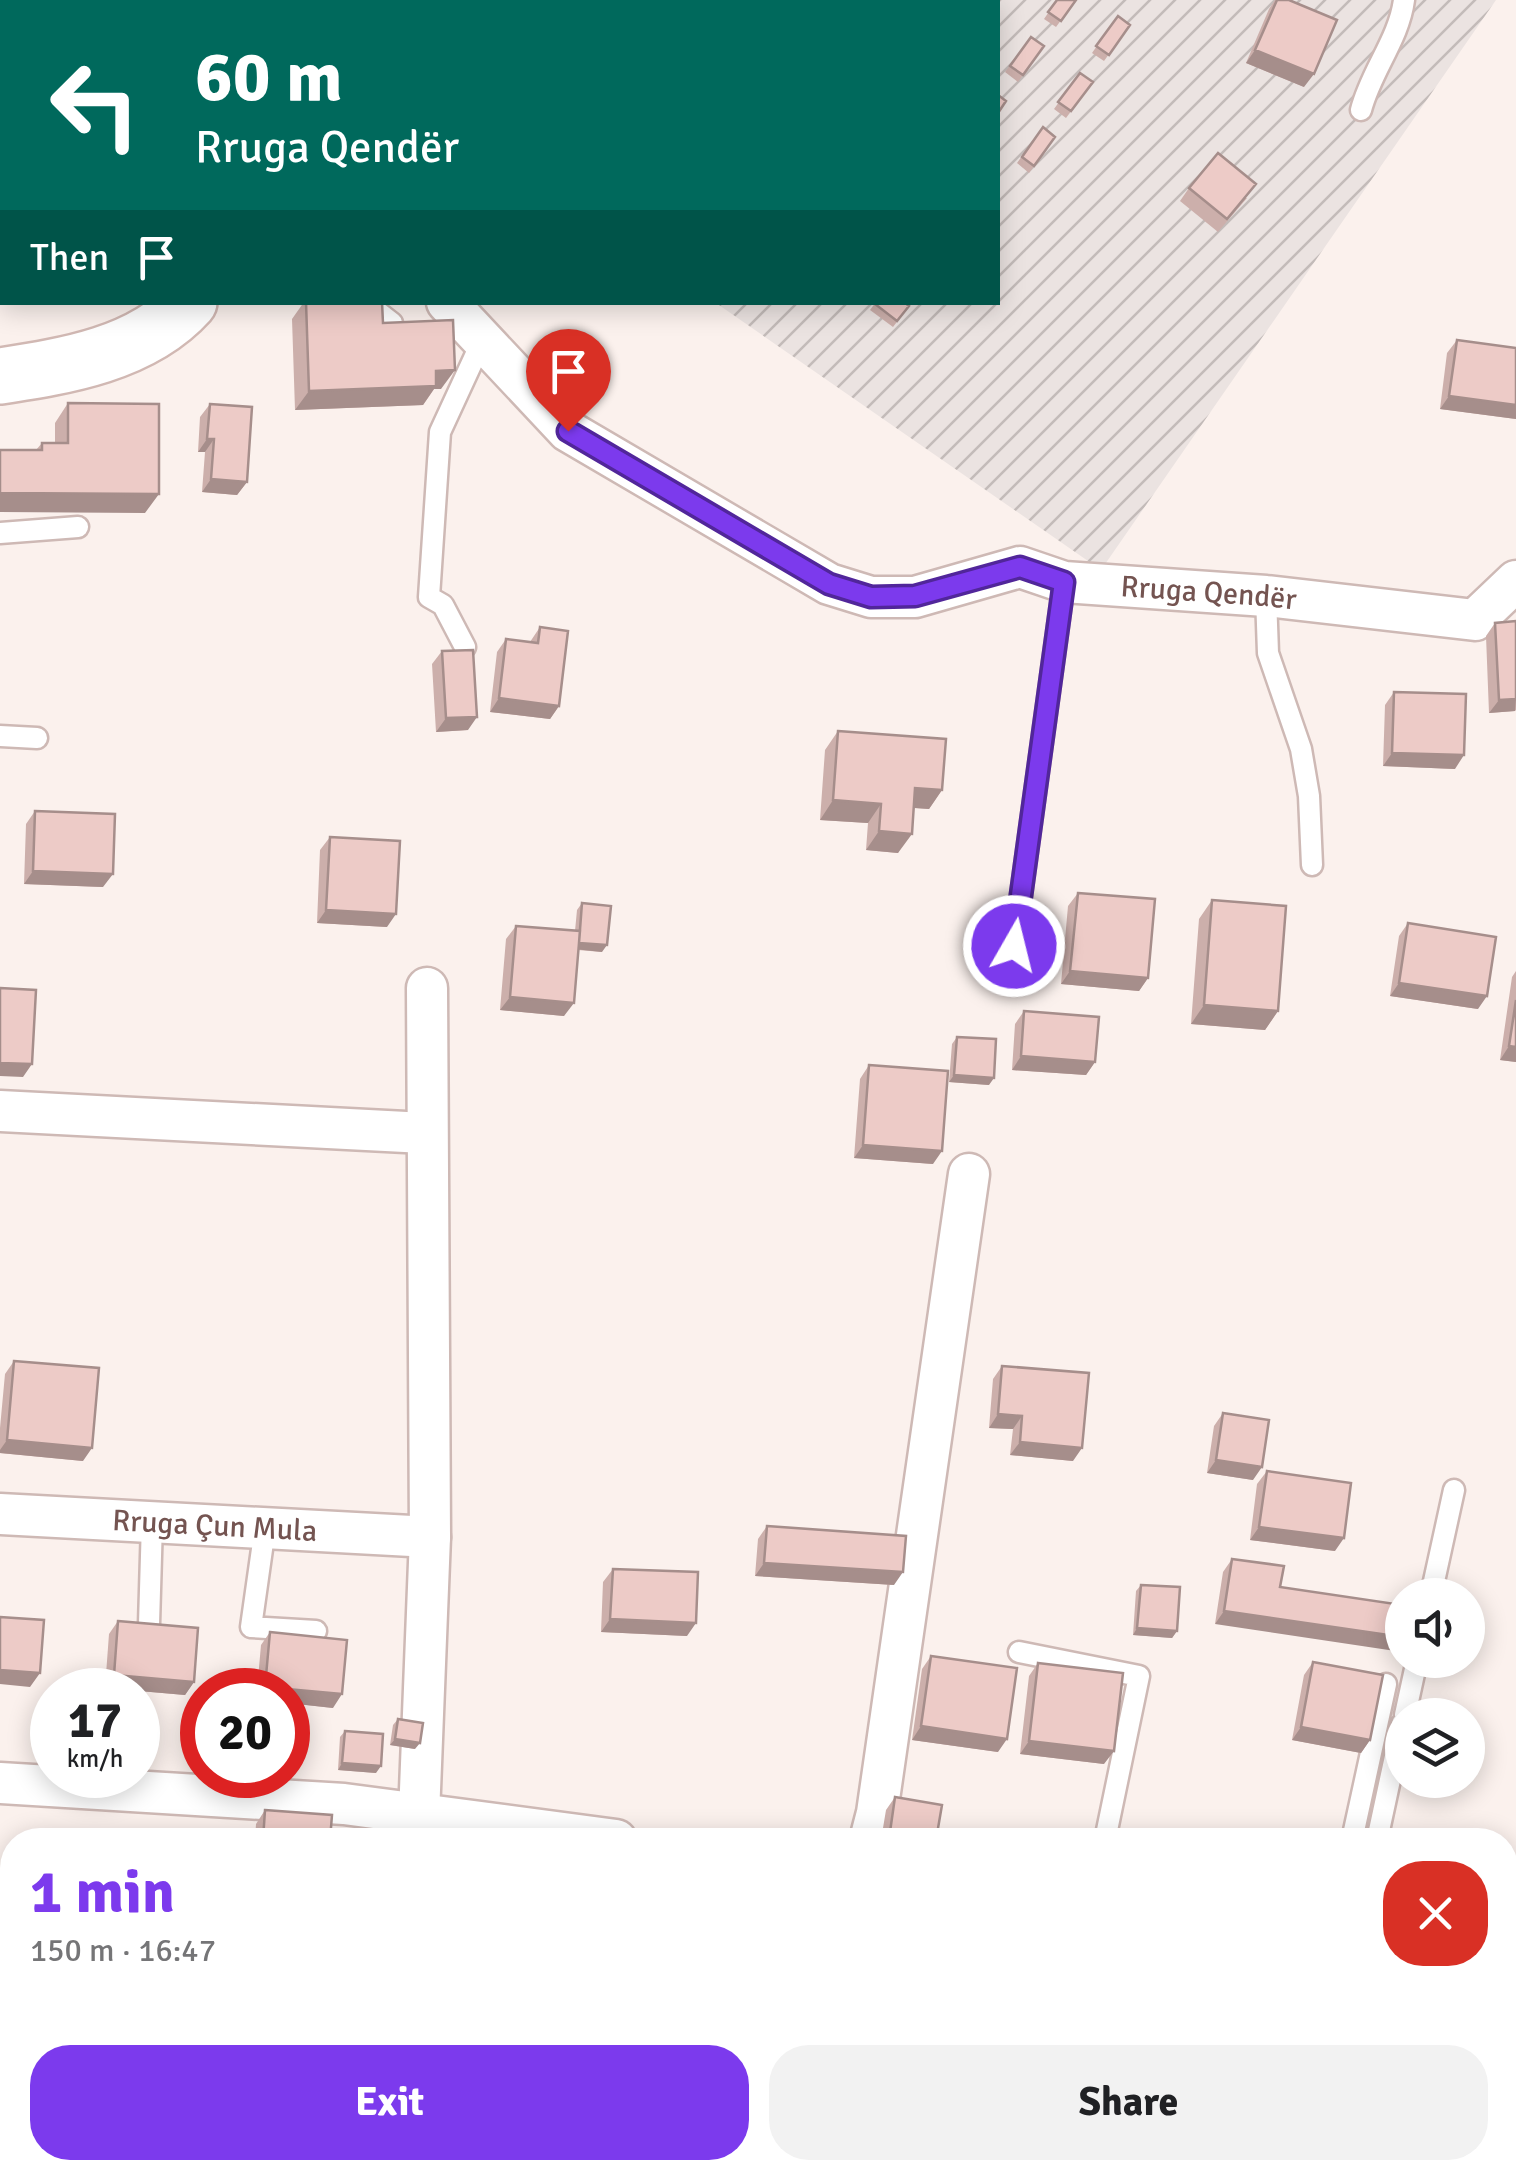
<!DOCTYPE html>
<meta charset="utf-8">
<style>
:root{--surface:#fff;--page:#f2f2f2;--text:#202124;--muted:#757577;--accent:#7c3aed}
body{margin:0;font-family:Signika,sans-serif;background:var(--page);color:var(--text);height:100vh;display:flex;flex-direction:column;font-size:38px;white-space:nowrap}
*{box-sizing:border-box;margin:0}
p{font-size:32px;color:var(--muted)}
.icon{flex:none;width:55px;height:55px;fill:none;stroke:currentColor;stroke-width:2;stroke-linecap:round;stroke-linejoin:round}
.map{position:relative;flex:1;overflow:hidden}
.drawer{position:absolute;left:0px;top:1828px;width:1518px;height:352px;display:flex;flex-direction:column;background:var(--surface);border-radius:40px 40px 0 0;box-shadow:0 5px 25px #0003}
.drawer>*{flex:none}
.guide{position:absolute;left:0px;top:0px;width:1000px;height:305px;box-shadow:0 5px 25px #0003;background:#00695c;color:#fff;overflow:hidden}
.controls{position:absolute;left:1385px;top:1578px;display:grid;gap:20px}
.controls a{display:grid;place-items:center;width:100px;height:100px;border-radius:50%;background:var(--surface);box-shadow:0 5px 25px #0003;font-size:50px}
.speed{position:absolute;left:30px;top:1668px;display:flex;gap:20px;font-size:50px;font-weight:700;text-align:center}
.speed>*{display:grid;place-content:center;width:130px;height:130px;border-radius:50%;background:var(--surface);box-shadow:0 5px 25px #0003;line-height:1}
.speed small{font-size:25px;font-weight:400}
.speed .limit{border:15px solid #d22;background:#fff;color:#111}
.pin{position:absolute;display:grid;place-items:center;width:85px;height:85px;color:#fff;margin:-102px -42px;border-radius:50% 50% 50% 0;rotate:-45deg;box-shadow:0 0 10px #0007}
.pin .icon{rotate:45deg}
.me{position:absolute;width:110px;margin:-55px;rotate:8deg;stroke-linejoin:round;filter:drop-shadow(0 0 8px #0008)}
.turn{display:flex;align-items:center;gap:35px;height:210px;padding:0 30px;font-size:45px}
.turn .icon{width:130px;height:130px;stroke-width:2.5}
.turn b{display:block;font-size:70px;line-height:85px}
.then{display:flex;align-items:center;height:95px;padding:0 30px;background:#0003;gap:20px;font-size:38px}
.round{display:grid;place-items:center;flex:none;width:105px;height:105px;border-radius:40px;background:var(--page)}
.summary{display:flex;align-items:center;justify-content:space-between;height:170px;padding:0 30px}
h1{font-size:60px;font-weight:800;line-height:75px;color:var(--accent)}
.button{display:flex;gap:20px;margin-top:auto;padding:20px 30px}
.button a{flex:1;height:115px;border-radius:40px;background:var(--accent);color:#fff;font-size:40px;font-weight:800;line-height:115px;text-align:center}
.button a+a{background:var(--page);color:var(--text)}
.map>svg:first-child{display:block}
.industrial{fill:url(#industrial-furrows)}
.cemetery{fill:url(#cemetery-stones)}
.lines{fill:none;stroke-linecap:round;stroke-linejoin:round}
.lane-casing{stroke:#ceb9b5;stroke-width:25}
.street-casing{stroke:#ceb9b5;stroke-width:45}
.secondary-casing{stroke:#d1b8b3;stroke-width:60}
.lane{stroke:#fff;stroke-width:20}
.street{stroke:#fff;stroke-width:40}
.secondary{stroke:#fff;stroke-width:55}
.wall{fill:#ccafab}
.shaded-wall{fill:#a68e8b}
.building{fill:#edcbc7;stroke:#a68e8b;stroke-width:2.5}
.route-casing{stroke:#51269a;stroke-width:25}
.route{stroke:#7c3aed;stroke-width:18}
.labels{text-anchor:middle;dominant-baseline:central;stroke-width:8;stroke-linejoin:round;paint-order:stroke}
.street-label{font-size:30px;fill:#745451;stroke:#fdf6f3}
</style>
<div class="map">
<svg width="1516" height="2179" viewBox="0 0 1516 2179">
<defs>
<pattern id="industrial-furrows" width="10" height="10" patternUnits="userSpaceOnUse" patternTransform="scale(2.5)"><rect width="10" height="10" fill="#ebe3e1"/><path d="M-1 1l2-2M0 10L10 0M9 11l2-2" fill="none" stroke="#c3bbb9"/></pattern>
<pattern id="cemetery-stones" width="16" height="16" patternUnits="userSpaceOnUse" patternTransform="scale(2.5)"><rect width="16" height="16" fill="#dfe7cc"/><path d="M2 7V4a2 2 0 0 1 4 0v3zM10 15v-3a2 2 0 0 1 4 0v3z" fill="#b9bea8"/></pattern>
</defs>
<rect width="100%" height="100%" fill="#fbf1ed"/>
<path class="industrial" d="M454,0H1496L1101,570L716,303L998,302V2H453Z"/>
<path class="cemetery" d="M0,2026L12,2027V2168H221V2179H0Z
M1505,2049L1516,2050V2179H390L391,2168H1505Z"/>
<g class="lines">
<g class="lane-casing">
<path id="lane" d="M352,0L356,2
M1361,110C1371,71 1399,39 1404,0
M365,302L392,323
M0,533L78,527
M1266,596L1268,653L1301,749L1309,796L1312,865
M465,647L443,605L429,597L440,432L482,341
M0,736L37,738
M1014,946L1064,582
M265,1528L251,1627L316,1631
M1431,1595L1454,1490
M149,1624L152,1522
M1019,1652L1139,1676L1105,1840
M1405,1715L1417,1660
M1352,1840L1386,1684
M1377,1840L1402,1724
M0,2038L12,2039"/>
</g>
<g class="street-casing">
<g id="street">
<path id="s1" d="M447,302L568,431L829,584L871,597H915L1020,567L1064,582L1266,596L1475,620L1516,581"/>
<path d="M0,1111L425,1133"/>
<path id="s2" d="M0,1514L430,1537"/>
<path d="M0,1783L344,1804L616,1840"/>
<path d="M419,1815L430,1537L427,988"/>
<path d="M870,1840L877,1813L969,1174"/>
<path d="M1505,1957L1516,1959"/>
<path d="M243,2179V2168"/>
</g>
</g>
<g class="secondary-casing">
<path id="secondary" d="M411,2L413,0
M0,376C66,366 142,354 189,302"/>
</g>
<use href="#lane" class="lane"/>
<use href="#street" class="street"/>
<use href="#secondary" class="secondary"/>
</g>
<path class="wall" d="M1057,0H1076L1056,27L1044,19Z
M1275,0H1289L1304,87L1246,63L1269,9Z
M1118,16L1130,25L1104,61L1092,53Z
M1031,37L1044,46L1018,82L1005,72Z
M1080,73L1093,82L1066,118L1054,109Z
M1043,127L1055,137L1029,173L1017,163Z
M1189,188L1247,198L1218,232L1180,201Z
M304,302H382L383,323L441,389H434L423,405L295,410L292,319Z
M876,302L909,306L893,327L870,310Z
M1457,340L1516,348V419L1440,409L1447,353Z
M68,403L145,513L36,450L42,443H55V423Z
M210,404L247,482L237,495L202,492L205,452H198L200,417Z
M1516,621V710L1515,711L1489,713L1486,636L1495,623Z
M540,627L559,706L550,719L490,712L497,652L506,639L530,642Z
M442,651L468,730L436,732L432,664Z
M1394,692L1455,769L1383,766L1385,705Z
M838,731L942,790L929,809L914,808L898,853L866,850L868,823L820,820L825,750Z
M35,811L103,887L24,884L26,824Z
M330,837L387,927L317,923L320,850Z
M1078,893L1148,978L1139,991L1061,984L1068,906Z
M1212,900L1278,1011L1265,1030L1191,1024L1199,919Z
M582,903L602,952L578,950L564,1016L500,1010L506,939L516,926L575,931L577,910Z
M1408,923L1478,1009L1390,996L1399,936Z
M1516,971V1062L1500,1060L1512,977Z
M1024,1011L1095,1062L1086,1075L1012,1070L1015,1024Z
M957,1037L989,1085L949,1082L952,1044Z
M869,1065L933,1164L854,1158L860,1079Z
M14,1361L83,1461L0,1453V1428L5,1374Z
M1002,1366L1073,1461L1010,1455L1013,1429L989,1428L993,1379Z
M1223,1413L1253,1480L1207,1473L1214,1426Z
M1267,1471L1335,1551L1250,1540L1257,1484Z
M767,1526L894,1585L755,1576L758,1539Z
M1232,1559L1280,1587L1215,1624L1223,1572Z
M613,1569L687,1636L601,1632L603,1582Z
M1141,1585L1177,1631L1172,1638L1133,1635L1136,1591Z
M118,1621L194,1682L185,1695L105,1688L109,1634Z
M270,1632L333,1708L288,1703V1690H257L261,1645Z
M931,1656L998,1752L912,1740L922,1669Z
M1313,1662L1370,1740L1361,1753L1292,1740L1304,1675Z
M1038,1663L1104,1764L1020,1754L1029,1676Z
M398,1719L415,1749L390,1745L393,1725Z
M345,1731L376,1773L338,1770L340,1737Z
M895,1797L936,1840H881L886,1810Z
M265,1810L330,1840H255L256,1824Z"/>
<path class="shaded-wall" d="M1255,50L1314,74L1304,87L1246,63Z
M455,370L441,389H434L423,405L295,410L309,391L436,371Z
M1449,396L1516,405V419L1440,409Z
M207,439H214L205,452H198Z
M211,479L247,482L237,495L202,492Z
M0,493L159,494L145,513L0,512Z
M499,698L559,706L550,719L490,712Z
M1516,699L1515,711L1489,713L1499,700Z
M477,717L468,730L436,732L446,718Z
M1392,753L1464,755L1455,769L1383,766Z
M915,788L942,790L929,809L902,807Z
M833,800L881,804L868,823L820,820Z
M879,831L912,834L898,853L866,850Z
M33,871L113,874L103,887L24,884Z
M326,910L396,914L387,927L317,923Z
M579,943L607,945L602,952L574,949Z
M1070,971L1148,978L1139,991L1061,984Z
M1399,983L1487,996L1478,1009L1390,996Z
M510,997L574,1003L564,1016L500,1010Z
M1204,1005L1278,1011L1265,1030L1191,1024Z
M1509,1046L1516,1047V1062L1500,1060Z
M1021,1056L1095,1062L1086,1075L1012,1070Z
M0,1063L32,1064L23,1077L0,1076Z
M954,1075L994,1078L989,1085L949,1082Z
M863,1145L942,1151L933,1164L854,1158Z
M998,1414L1022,1416L1013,1429L989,1428Z
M7,1440L92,1448L83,1461L0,1453V1450Z
M1020,1442L1082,1448L1073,1461L1010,1455Z
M1216,1460L1262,1467L1253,1480L1207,1473Z
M1259,1527L1344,1538L1335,1551L1250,1540Z
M764,1563L903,1572L894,1585L755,1576Z
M1224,1611L1402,1637V1652L1215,1624Z
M610,1619L696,1623L687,1636L601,1632Z
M1137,1628L1177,1631L1172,1638L1133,1635Z
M0,1670L40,1673L30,1687L0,1684Z
M114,1675L194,1682L185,1695L105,1688Z
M265,1687L342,1694L333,1708L288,1703V1690H263Z
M921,1726L1007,1739L998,1752L912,1740Z
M1301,1727L1370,1740L1361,1753L1292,1740Z
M395,1739L420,1743L415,1749L390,1745Z
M1029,1741L1114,1751L1104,1764L1020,1754Z
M342,1763L381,1766L376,1773L338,1770Z"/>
<path class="building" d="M832,0H902L900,2H830Z
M1057,0H1076L1061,21L1048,12Z
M1277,0H1289L1337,20L1314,74L1255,50Z
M1118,16L1130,25L1109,55L1096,46Z
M1031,37L1044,46L1023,75L1010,66Z
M1080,73L1093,82L1071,111L1058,102Z
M998,95L1006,101L998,113Z
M1043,127L1055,137L1034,166L1022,157Z
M1218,153L1256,184L1227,219L1189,188Z
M0,219H2V283H0Z
M306,302H382L383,323L453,320L455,370L436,371V386L309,391Z
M876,302H904L909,306L897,321L875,304Z
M1457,340L1516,348V405L1449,396Z
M68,403L159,404V494L0,493V450H42V443H68Z
M210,404L252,407L247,482L211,479L214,439H207Z
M1516,621V699L1499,700L1495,623Z
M540,627L568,631L559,706L499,698L506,639L538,643Z
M473,650L477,717L446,718L442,651Z
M1394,692L1466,694L1464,755L1392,753Z
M838,731L946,739L942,790L915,788L912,834L879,831L881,804L833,800Z
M35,811L115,814L113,874L33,871Z
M330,837L400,841L396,914L326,910Z
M1078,893L1155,899L1148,978L1070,971Z
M1212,900L1286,906L1278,1011L1204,1005Z
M582,903L611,906L607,945L579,943Z
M1408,923L1496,937L1487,996L1399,983Z
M516,926L580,931L574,1003L510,997Z
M0,988L36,990L32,1064L0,1063Z
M1516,1000V1047L1509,1046Z
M1024,1011L1099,1017L1095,1062L1021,1056Z
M957,1037L996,1039L994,1078L954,1075Z
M869,1065L948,1071L942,1151L863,1145Z
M14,1361L99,1368L92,1448L7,1440Z
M1002,1366L1089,1373L1082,1448L1020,1442L1022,1416L998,1414Z
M1223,1413L1269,1420L1262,1467L1216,1460Z
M1267,1471L1351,1483L1344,1538L1259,1527Z
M767,1526L906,1536L903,1572L764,1563Z
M1232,1559L1284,1566L1280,1587L1402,1605V1637L1224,1611Z
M613,1569L698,1572L696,1623L610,1619Z
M1141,1585L1180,1587L1177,1631L1137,1628Z
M0,1617L44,1620L40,1673L0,1670Z
M118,1621L198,1628L194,1682L114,1675Z
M270,1632L347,1640L342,1694L265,1687Z
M931,1656L1017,1668L1007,1739L921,1726Z
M1313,1662L1383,1675L1370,1740L1301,1727Z
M1038,1663L1123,1673L1114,1751L1029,1741Z
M398,1719L423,1723L420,1743L395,1739Z
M345,1731L383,1734L381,1766L342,1763Z
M895,1797L942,1805L936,1840L889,1839Z
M265,1810L332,1815L330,1840H263Z"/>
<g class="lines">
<g class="route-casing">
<path id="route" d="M568,431L829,584L871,597L915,596L1020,567L1064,582L1014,946"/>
</g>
<use href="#route" class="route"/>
</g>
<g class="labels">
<g class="street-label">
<text stroke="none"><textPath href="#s1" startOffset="868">Rruga Qendër</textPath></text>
<text stroke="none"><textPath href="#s2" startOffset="215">Rruga Çun Mula</textPath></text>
</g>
</g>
</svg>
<div class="controls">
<a><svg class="icon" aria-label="sound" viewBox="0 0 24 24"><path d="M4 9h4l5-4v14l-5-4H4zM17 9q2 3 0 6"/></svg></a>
<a><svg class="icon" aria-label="layers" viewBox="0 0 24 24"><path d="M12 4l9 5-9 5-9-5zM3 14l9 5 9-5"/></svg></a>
</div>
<div class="speed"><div>17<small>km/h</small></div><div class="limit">20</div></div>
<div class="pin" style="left:568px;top:431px;background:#d93025"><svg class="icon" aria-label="arrive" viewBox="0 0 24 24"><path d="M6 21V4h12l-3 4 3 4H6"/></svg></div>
<svg class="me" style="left:1014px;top:946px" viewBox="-20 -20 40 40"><circle r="17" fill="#7c3aed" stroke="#fff" stroke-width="3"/><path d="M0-11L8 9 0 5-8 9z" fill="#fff"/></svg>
<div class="guide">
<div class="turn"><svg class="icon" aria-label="left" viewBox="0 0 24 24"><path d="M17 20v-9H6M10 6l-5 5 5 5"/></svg><div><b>60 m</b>Rruga Qendër</div></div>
<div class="then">Then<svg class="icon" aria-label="arrive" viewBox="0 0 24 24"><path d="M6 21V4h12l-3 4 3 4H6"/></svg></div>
</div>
<section class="drawer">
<div class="summary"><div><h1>1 min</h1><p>150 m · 16:47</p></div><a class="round" style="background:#d93025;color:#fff"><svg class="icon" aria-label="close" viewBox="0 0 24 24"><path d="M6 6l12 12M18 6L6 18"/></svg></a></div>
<div class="button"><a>Exit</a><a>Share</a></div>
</section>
</div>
